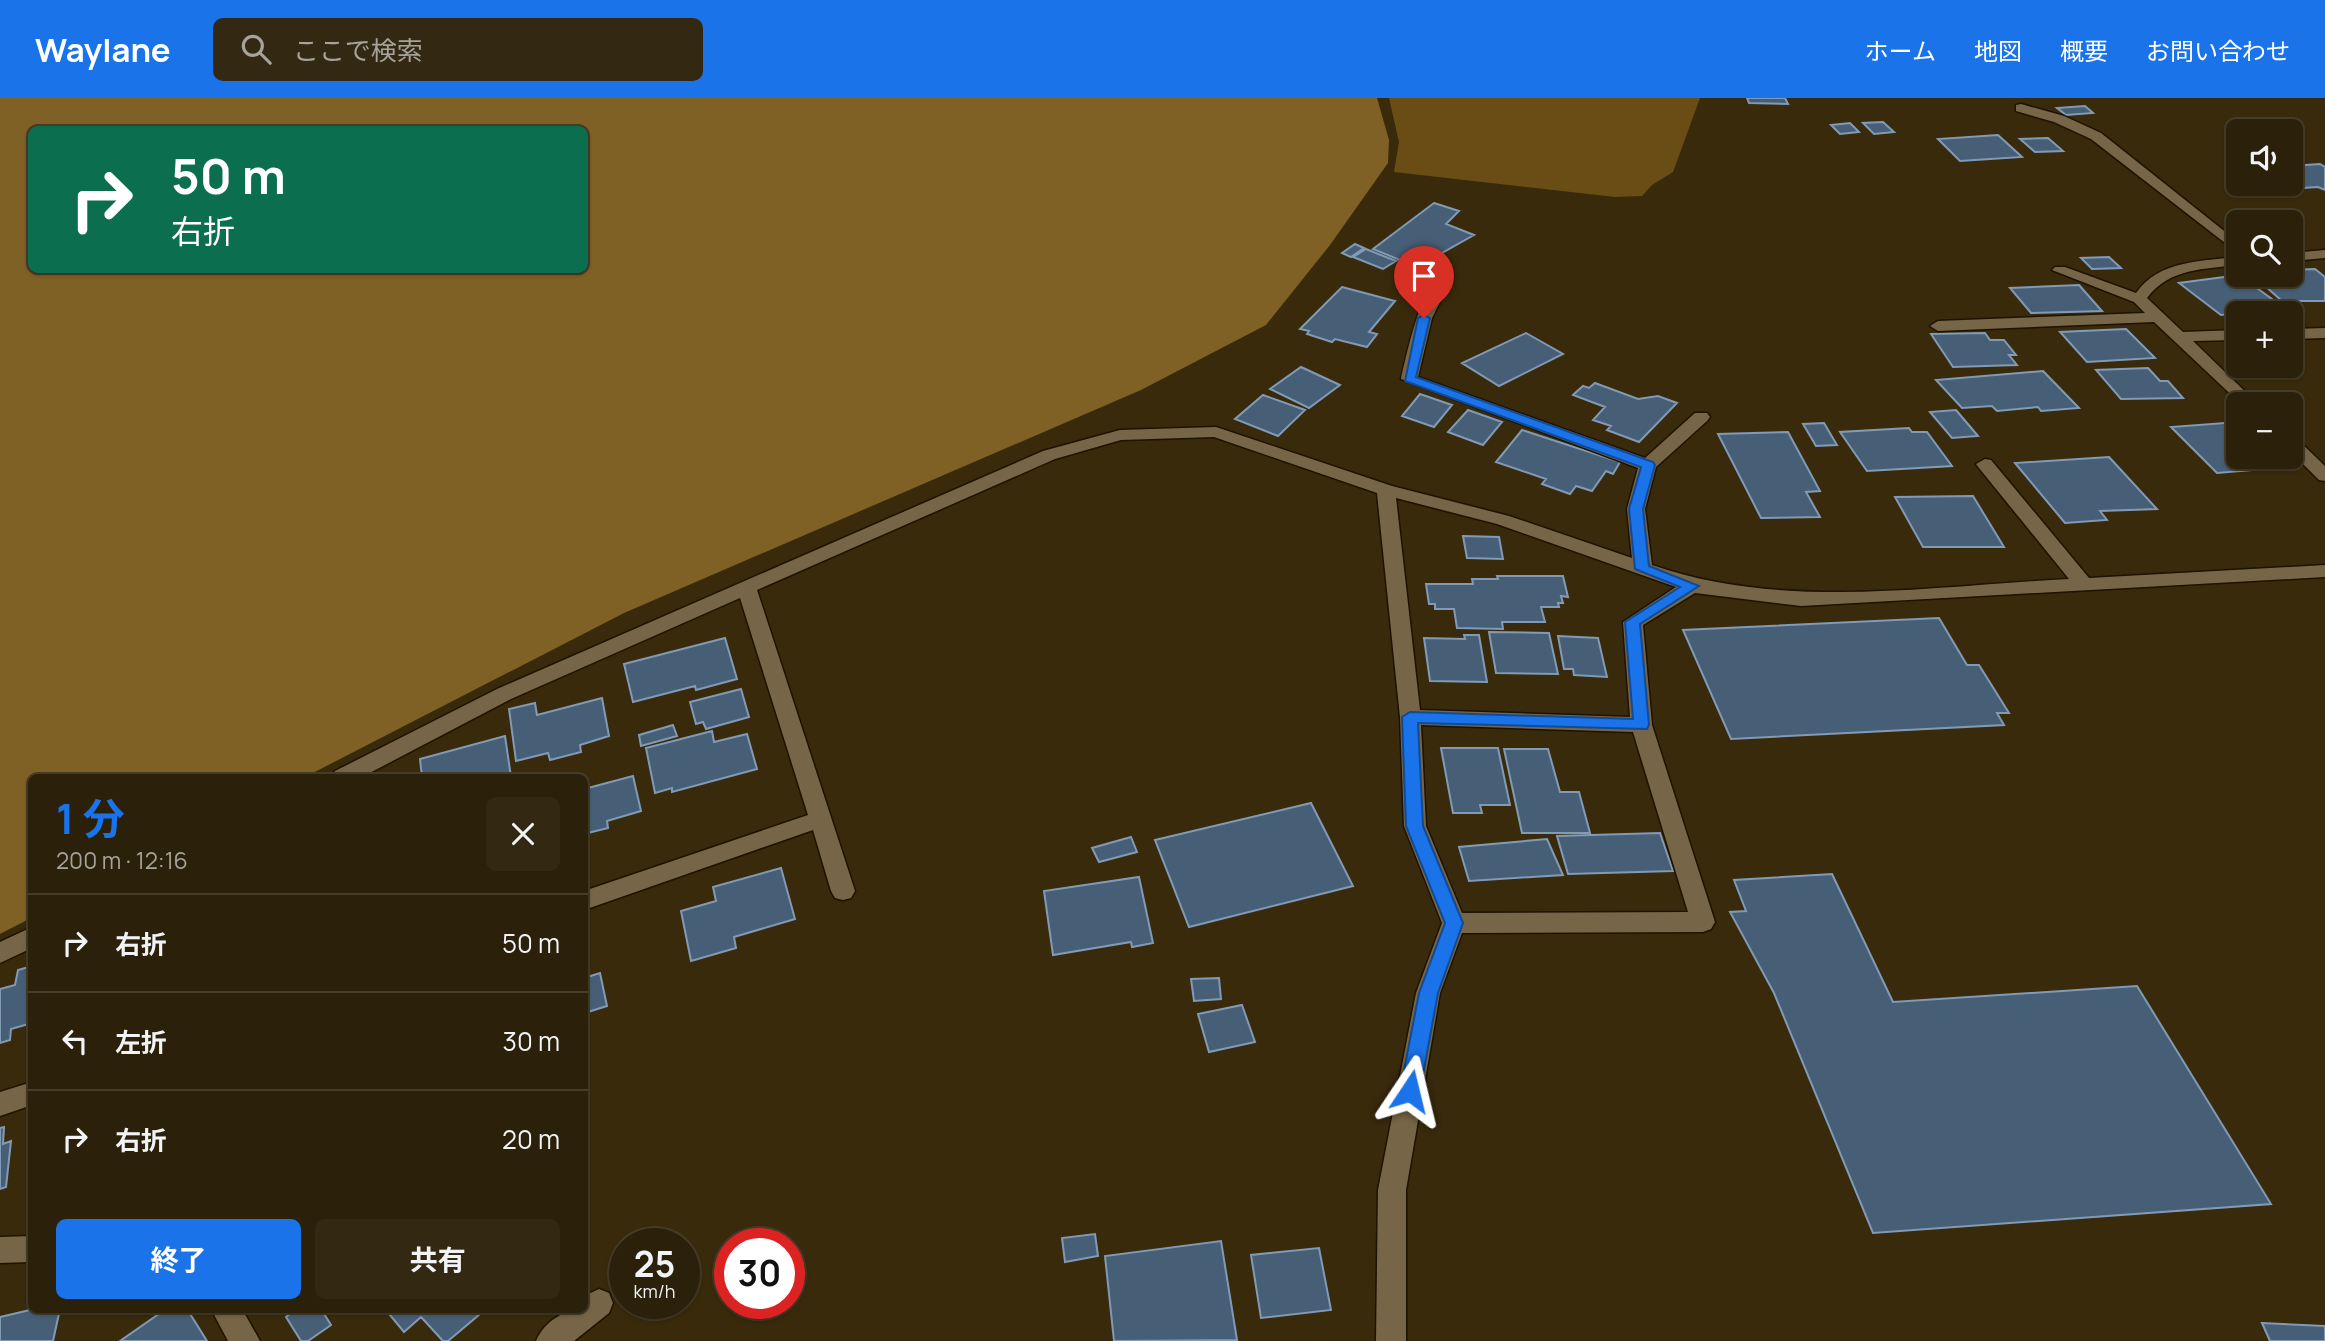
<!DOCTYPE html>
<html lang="ja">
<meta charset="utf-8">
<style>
:root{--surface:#2b2009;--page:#332812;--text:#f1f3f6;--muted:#a6a39c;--line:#473e2a;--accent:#1a73e8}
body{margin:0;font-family:Manrope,"Noto Sans JP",sans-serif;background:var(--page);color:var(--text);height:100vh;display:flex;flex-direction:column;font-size:26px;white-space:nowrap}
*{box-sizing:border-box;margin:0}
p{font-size:23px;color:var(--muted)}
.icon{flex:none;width:38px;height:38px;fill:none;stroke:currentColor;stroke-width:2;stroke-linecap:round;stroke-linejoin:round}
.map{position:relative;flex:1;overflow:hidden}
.sheet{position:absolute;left:28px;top:676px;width:560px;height:539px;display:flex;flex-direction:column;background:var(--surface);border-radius:10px;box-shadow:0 2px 5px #0004,0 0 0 2px var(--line)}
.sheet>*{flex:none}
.guide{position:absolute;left:28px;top:28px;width:560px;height:147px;border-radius:10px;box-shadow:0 2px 5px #0004,0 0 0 2px var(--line);background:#0b6e4f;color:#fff;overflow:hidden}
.buttons{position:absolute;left:2226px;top:21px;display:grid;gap:14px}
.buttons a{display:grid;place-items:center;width:77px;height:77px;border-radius:10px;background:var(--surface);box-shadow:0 2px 5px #0004,0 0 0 2px var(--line);font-size:35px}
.speed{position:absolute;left:609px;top:1130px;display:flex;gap:14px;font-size:35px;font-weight:700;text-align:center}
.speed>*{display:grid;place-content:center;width:91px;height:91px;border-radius:50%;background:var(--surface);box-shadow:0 2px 5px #0004,0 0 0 2px var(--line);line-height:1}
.speed small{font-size:18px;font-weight:400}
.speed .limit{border:10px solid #d22;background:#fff;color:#111}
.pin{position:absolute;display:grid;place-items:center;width:60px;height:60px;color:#fff;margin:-72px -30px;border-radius:50% 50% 50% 0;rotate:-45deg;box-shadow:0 0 7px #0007}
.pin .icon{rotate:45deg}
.me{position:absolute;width:77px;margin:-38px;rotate:10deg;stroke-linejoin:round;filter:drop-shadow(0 0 5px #0008)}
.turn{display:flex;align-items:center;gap:24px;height:147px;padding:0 28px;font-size:32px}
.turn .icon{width:91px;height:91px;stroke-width:2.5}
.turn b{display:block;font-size:49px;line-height:60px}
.round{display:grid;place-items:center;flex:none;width:74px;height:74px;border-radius:10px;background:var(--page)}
.head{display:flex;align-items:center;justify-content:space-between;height:119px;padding:0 28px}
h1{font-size:42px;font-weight:700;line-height:52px;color:var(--accent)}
.cta{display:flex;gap:14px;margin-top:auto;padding:14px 28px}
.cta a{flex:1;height:80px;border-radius:10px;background:var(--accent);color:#fff;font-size:28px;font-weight:700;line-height:80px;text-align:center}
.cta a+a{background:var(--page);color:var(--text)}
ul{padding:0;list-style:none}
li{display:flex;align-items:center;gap:21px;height:98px;padding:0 28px;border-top:2px solid var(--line)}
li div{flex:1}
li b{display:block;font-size:26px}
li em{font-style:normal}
header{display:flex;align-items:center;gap:42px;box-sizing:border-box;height:98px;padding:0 35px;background:var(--accent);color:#fff}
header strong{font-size:33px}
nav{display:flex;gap:38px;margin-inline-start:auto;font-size:24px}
.search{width:490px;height:63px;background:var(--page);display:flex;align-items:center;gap:18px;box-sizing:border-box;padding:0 24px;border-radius:10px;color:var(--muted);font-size:26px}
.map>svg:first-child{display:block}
.green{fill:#694d14}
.forest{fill:#7f6025;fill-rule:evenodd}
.building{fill:#475e77;stroke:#819ab5;stroke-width:2}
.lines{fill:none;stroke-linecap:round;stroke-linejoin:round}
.minor-casing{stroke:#1e1300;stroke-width:3}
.minor{fill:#776547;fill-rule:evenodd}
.route{fill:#1a73e8;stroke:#114b97;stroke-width:2}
</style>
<header>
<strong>Waylane</strong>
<div class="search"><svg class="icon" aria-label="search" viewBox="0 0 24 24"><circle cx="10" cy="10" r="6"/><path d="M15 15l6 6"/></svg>ここで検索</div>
<nav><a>ホーム</a><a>地図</a><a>概要</a><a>お問い合わせ</a></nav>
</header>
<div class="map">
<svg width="2325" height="1243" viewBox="0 0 2325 1243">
<rect width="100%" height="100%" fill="#392a0c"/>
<path class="green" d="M1389,0H1700L1673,74L1652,87L1642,98L1615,99L1394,74L1399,44Z"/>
<path class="forest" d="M0,0H1377L1389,42L1388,65L1330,147L1266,227L1141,292L624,515L305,679H32L31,820L0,836ZM32,32H584V172H32Z"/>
<path class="building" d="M1747,0H1785L1788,6L1749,5Z
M2085,8L2093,15L2066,17L2057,10Z
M1883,24L1894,34L1874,36L1863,25Z
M1850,25L1859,34L1840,36L1831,27Z
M1998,37L2022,59L1960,63L1938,41Z
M2048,40L2063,53L2035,54L2020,41Z
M2320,66L2325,69V92L2318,89L2271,92L2262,86H2291V68Z
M1434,105L1459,113L1446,126L1474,137L1417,169L1373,151Z
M1355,146L1364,150L1351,159L1342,155Z
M1366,151L1396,163L1383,171L1353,159Z
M2109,159L2121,170L2092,171L2081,160Z
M2315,171L2325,179V203H2282L2256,180L2286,178L2284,177H2291V172Z
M2239,177L2283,209L2221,217L2179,185Z
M2079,187L2102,213L2031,215L2010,190Z
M1342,189L1395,203L1369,234L1377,236L1367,249L1335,241L1332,244L1307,236L1309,233L1300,231Z
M2126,231L2155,260L2087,264L2060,234Z
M1526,235L1563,256L1499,288L1462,265Z
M1985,235L1990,242H2004L2016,257H2009L2017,267L1953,269L1931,236Z
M1301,269L1340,287L1309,310L1270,291Z
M2148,270L2160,283H2168L2183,300L2121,301L2096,272Z
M2043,273L2079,310L2041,313L2038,309L1997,313L1992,308L1962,310L1936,282Z
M1595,285L1638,301L1658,298L1677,305L1639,344L1607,332L1611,328L1593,322L1605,309L1573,297L1583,288L1589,290Z
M1420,296L1452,307L1434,329L1402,318Z
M1263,297L1305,312L1278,338L1235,321Z
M1468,312L1502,324L1483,347L1448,334Z
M1956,312L1978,338L1952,340L1930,314Z
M2238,324V359H2278L2289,369L2217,375L2171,329Z
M1824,325L1837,347L1816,348L1803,326Z
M1909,330L1912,334H1927L1952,368L1867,373L1840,334Z
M1522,332L1620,364L1613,376L1606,373L1592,393L1576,388L1570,396L1542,386L1546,381L1496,364Z
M1788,334L1820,393L1806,394L1820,419L1761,420L1718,336Z
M2109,359L2157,411L2100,413L2107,422L2065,425L2015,365Z
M1973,398L2004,449H1923L1895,399Z
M1463,438L1499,439L1503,461L1467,460Z
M1497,478H1563L1568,499L1561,498L1563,505H1558L1559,509H1541L1545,524H1502L1503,531L1457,530L1454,511H1435V506H1429L1426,486H1473L1472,481H1498Z
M1939,520L1967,567H1979L2009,615H1997L2004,627L1731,641L1683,532Z
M1489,534L1549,535L1558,576L1496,575Z
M1464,537H1479L1487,584L1430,583L1424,540L1465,541Z
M1558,538L1598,540L1607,579L1574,577L1573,571H1564Z
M725,540L737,581L696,592L695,588L633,604L624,566Z
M741,591L749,619L706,631L703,624L696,626L690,604Z
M602,600L609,638L580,647L581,654L550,662L548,655L516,663L509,611L535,605L537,617Z
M673,627L677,638L641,648L639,637Z
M712,633L714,644L747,636L757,671L672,694V690L655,695L646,650Z
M505,638L511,679H422L420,661Z
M1441,650H1498L1510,707H1480L1482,715H1453Z
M1504,651H1548L1560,694H1579L1590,735H1522Z
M633,678L641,713L607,723L608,730L584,736V691Z
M1311,705L1353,788L1189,829L1155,742Z
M1660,735L1673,773L1568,776L1557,738Z
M1131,739L1137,754L1099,764L1092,750Z
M1547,741L1563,777L1469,783L1459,749Z
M781,770L795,821L734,839L736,850L691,863L681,813L716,803L713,789Z
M1832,776L1893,904L2137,888L2271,1106L1873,1135L1774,895L1730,814L1746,813L1734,782Z
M1139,779L1153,845L1132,849L1131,844L1053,857L1044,793Z
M32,868V925L11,931L10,942L0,945V891L15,887L18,872Z
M600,875L607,908L588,914L589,919L584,921V880Z
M1219,880L1221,901L1194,903L1191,881Z
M1242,907L1255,944L1209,954L1198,916Z
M4,1029L3,1046L11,1043L6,1089L0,1091V1030Z
M1095,1136L1098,1158L1065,1164L1062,1140Z
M1221,1143L1237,1242L1114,1243L1105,1158Z
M1319,1150L1331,1212L1261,1220L1251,1157Z
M34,1211H60L53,1243H0V1219Z
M166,1211H187L207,1243H120Z
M296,1211H321L331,1227L308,1243H301L286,1219Z
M385,1211H486L448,1243H443L421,1219L404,1234Z
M2262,1225L2325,1228V1243H2270Z"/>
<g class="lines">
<g class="minor-casing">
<path id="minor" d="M2021,6L2064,18L2101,35L2238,144V155L2091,41L2054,24L2016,13V7Z
M2325,152V160L2291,163V155Z
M2238,159V167C2205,171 2169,170 2147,200L2183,234L2238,232V242L2193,243L2258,306H2241L2154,224L1938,233L1930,228L1938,223L2145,215L2134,204L2052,172L2055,169H2065L2136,195C2159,162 2202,163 2238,159Z
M1445,173L1453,178L1432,220L1418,279L1645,360L1695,315H1707L1710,319L1707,323L1656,369L1645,411L1652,467C1784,513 1932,488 2069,481L1979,370L1976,366L1985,361L1991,362L2089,480L2325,467V479L1801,508L1695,495L1643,527L1652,627L1715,824L1711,831L1703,834L1462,835L1440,895L1406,1092V1243H1376L1378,1092L1416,895L1442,825L1404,728L1400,619L1377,395L1214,339L1121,342L1055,361L757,492L855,793L851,800L843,802L835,800L831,793L813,732L584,812V793L808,717L740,500L511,601L362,679H332L335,673L497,591L1043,353L1120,332L1216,329L1392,388L1509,418L1632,460L1627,411L1638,370L1401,281C1406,259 1423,179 1445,173ZM1396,400L1497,426L1676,489L1623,524L1630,619L1420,612ZM1421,627L1633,634L1688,814L1462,815L1426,728Z
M2325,230V240L2291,241V231Z
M2291,340L2297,341L2325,368V383L2319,382L2291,354Z
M32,829V850L0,865V844Z
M32,984V1007L0,1018V994Z
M32,1138V1164L0,1165V1139Z
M599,1191L609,1195L613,1205L609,1215L574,1243H536C544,1224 564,1211 584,1211V1198Z
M211,1211H242L260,1243H228Z"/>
</g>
<use href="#minor" class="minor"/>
</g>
<path class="route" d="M1424,217L1430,220L1416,279L1653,364L1655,367L1643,411L1649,468L1699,488L1640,526L1649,627L1647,631L1418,625L1423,728L1463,825L1438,895L1420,993L1417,1000L1410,1002L1403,1000L1400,993L1419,895L1445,825L1406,728L1402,619L1410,614L1633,621L1625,524L1680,489L1635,471L1629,411L1641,369L1405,283L1418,220Z"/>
</svg>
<div class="buttons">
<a><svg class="icon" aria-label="sound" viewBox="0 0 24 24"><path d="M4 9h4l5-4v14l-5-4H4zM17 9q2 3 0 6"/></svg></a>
<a><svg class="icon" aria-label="search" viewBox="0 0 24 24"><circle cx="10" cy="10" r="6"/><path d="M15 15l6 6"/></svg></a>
<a>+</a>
<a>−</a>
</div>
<div class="speed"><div>25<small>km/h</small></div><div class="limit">30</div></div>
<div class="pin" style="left:1424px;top:220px;background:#d93025"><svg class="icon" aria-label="arrive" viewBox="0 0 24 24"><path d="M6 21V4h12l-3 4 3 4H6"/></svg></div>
<svg class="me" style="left:1410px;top:993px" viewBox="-20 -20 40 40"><path d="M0-17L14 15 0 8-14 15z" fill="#1a73e8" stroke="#fff" stroke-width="4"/></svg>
<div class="guide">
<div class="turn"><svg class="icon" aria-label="right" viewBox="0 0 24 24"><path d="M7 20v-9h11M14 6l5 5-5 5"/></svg><div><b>50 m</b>右折</div></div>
</div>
<section class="sheet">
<div class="head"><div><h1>1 分</h1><p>200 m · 12:16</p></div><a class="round"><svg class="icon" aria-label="close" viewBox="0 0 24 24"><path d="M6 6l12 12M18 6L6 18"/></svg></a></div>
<ul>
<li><svg class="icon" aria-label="right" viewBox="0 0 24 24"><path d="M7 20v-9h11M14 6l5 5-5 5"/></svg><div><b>右折</b></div><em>50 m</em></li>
<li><svg class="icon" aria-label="left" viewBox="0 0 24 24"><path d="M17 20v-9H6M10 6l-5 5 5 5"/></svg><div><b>左折</b></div><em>30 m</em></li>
<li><svg class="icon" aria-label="right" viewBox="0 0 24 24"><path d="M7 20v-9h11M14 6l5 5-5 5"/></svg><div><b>右折</b></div><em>20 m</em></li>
</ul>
<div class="cta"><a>終了</a><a>共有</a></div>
</section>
</div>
